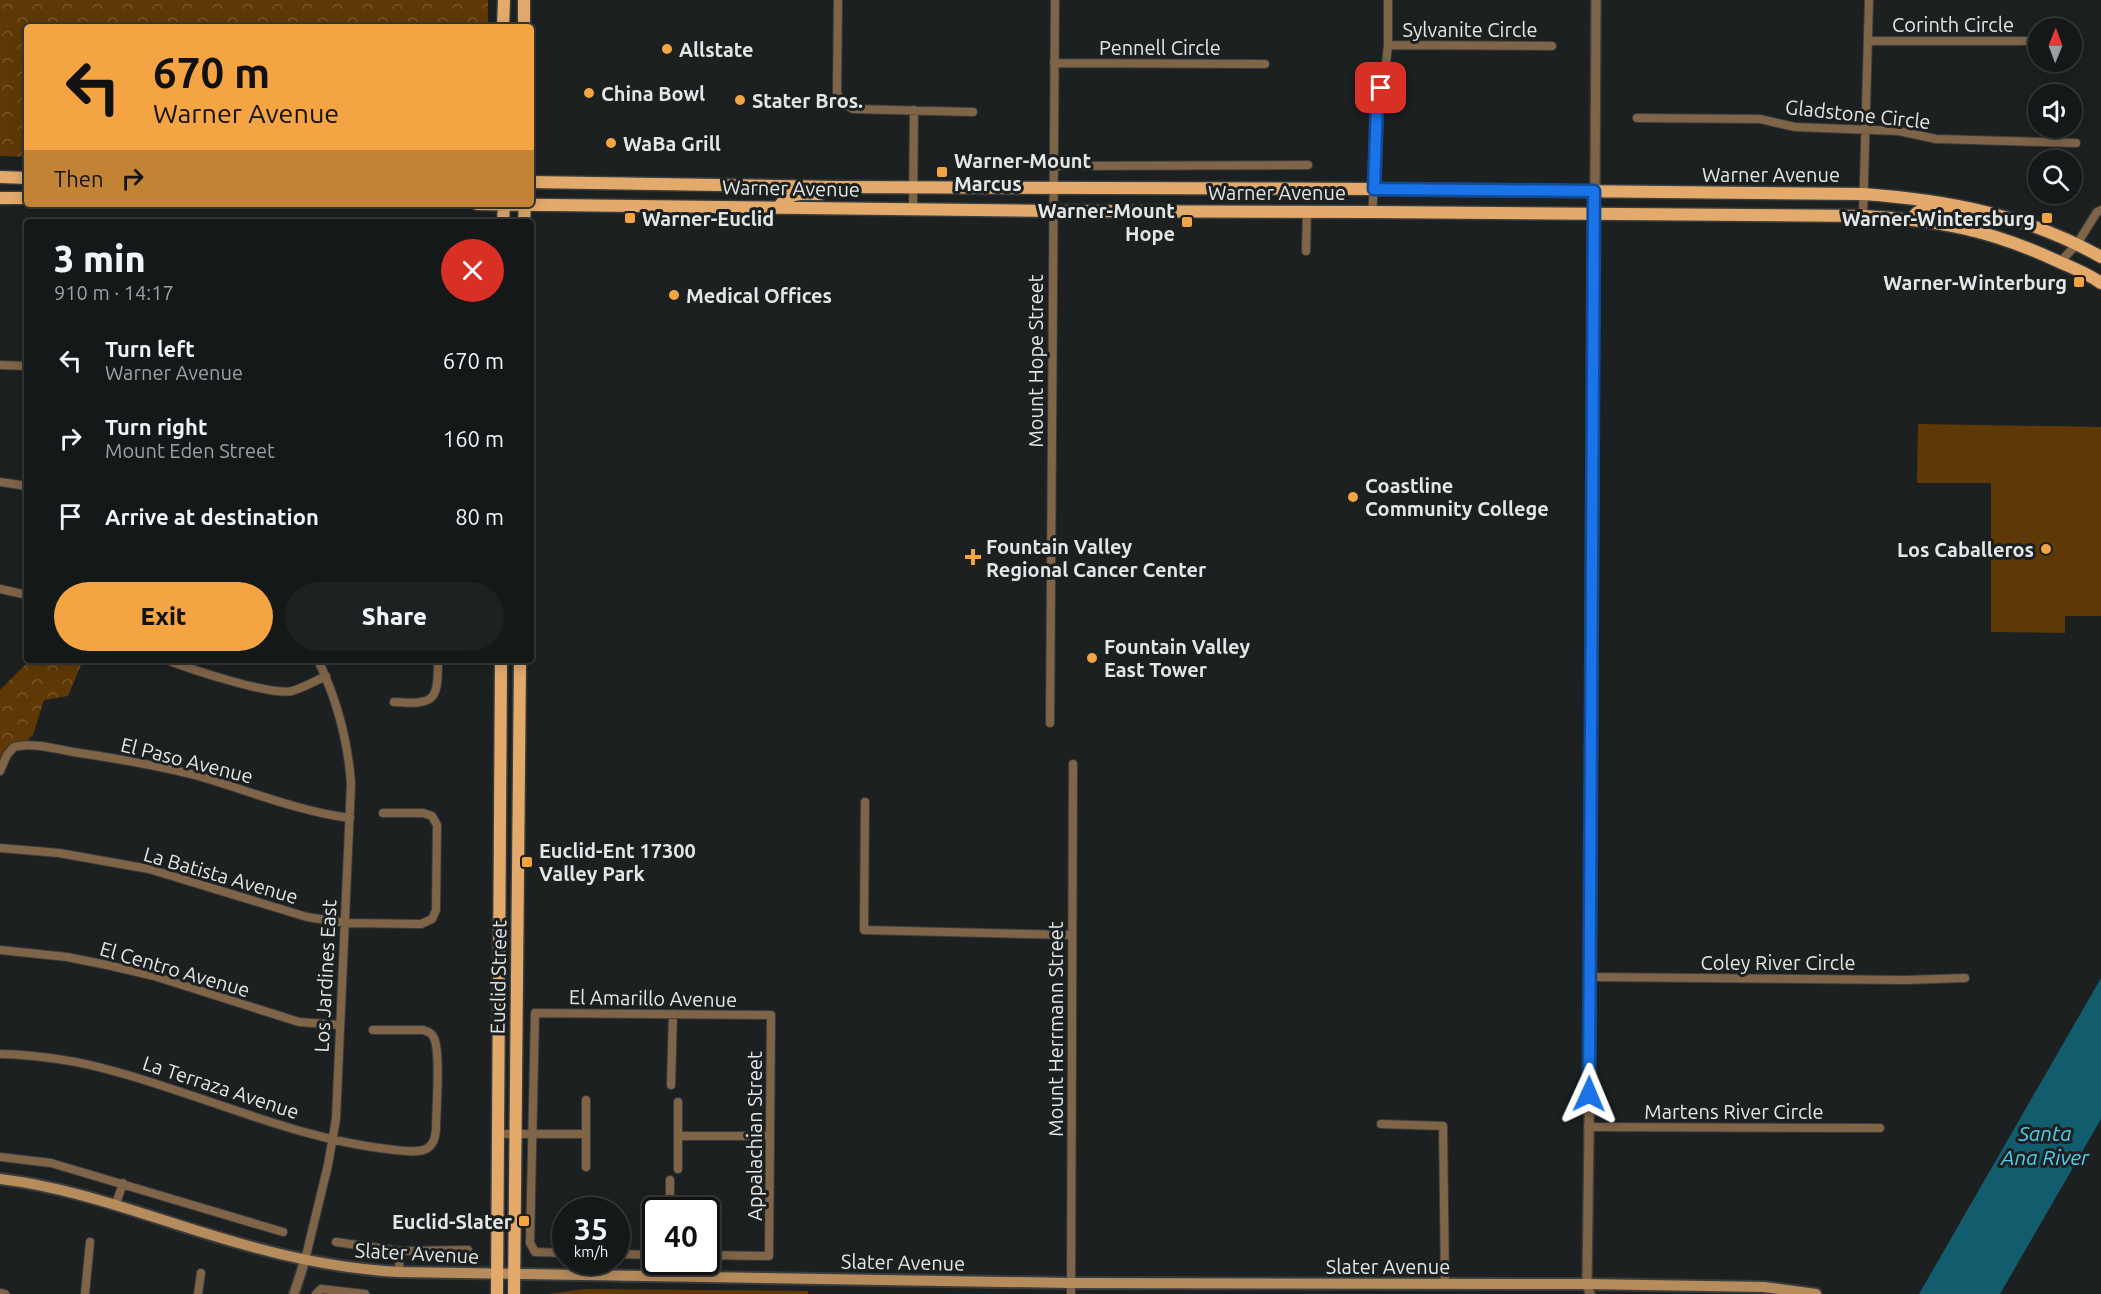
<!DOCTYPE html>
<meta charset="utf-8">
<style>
:root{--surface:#151819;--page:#1e2122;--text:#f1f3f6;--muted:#9da0a2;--line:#343738;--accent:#f4a443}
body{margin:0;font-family:Ubuntu,sans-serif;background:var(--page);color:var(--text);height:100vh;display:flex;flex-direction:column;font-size:22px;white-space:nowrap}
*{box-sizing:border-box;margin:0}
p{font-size:20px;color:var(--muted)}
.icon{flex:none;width:33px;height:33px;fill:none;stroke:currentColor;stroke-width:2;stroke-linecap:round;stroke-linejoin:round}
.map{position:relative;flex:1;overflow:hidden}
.drawer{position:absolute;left:24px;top:219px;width:510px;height:444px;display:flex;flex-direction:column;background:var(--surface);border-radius:6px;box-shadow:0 3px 15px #0003,0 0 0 2px var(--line)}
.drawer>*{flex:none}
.hud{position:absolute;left:24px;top:24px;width:510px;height:183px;border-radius:6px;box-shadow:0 3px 15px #0003,0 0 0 2px var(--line);background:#f4a443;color:#111;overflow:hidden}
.needle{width:39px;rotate:1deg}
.fabs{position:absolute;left:2028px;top:18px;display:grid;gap:12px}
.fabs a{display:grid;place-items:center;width:54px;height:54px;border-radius:50%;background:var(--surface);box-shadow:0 3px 15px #0003,0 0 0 2px var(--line);font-size:30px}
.speed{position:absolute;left:552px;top:1197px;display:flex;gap:12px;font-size:30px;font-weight:700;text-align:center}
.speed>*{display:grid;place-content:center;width:78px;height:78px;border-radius:50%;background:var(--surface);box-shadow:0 3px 15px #0003,0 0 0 2px var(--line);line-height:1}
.speed small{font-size:15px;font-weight:400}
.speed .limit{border:3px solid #111;border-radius:9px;background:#fff;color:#111}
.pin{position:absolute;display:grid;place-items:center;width:51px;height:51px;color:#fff;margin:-26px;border-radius:12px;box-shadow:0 3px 9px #0006}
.me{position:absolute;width:66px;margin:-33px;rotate:1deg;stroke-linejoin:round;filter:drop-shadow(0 0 4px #0008)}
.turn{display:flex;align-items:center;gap:21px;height:126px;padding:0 30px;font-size:27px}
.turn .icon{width:78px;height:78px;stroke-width:2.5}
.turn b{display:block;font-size:42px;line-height:51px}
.then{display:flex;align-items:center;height:57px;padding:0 30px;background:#0003;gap:12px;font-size:22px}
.round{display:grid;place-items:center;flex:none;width:63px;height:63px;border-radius:32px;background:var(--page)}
.headline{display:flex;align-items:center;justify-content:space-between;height:102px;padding:0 30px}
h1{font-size:36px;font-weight:800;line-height:45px}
.primary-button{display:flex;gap:12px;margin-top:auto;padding:12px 30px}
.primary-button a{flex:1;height:69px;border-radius:36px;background:var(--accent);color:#111;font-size:24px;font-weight:800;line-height:69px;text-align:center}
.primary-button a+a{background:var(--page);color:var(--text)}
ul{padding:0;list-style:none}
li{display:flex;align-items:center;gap:18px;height:78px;padding:0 30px}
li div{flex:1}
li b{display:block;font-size:22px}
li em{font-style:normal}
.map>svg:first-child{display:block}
.grass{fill:url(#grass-tufts)}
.forest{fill:url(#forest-crowns)}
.pitch{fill:#5f3905}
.water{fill:#115c6d}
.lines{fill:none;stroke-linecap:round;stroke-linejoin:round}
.minor-casing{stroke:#383c3d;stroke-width:10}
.tertiary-casing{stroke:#383c3d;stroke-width:12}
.secondary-casing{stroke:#383c3d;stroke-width:14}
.primary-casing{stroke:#383c3d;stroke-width:15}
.minor{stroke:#806448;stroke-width:8}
.tertiary{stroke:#806448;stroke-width:9}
.secondary{stroke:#b78c5c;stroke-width:10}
.primary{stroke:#e3aa6c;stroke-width:12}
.route-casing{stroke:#114b97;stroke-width:15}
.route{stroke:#1a73e8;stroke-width:10}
.poi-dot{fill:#f4a443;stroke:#1c2021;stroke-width:2}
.labels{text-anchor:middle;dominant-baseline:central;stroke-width:6;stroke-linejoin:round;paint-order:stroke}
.street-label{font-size:20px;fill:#e4e7e8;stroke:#1c2021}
.poi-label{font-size:20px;font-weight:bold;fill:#e4e7e8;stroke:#1c2021;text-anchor:start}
.water-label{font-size:21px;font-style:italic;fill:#4dd2f2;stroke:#1c2021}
</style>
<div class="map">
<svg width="2101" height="1294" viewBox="0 0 2101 1294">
<defs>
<pattern id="grass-tufts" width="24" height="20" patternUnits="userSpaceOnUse" patternTransform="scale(1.5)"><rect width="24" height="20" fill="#5f3905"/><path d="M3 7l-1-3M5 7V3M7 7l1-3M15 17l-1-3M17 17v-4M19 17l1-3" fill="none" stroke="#765629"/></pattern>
<pattern id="forest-crowns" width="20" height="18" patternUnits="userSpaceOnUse" patternTransform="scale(1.5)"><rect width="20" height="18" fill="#5f3905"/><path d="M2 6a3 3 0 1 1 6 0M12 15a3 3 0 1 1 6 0" fill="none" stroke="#765629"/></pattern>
</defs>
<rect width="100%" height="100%" fill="#1c2021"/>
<path class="grass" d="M584,1289L808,1291V1294H548Z"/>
<path class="forest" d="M0,0H488V27H27V157L0,156Z
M30,660H83L68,696L44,700L33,735L0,764V690Z"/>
<path class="pitch" d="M1918,424L2101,427V616H2065V633L1991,632V483H1917Z"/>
<path class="water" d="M2101,978V1119L2000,1294H1919Z"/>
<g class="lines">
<g class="minor-casing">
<path id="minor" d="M838,0L837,93L844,104L853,109L973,112
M2072,40H2077
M1868,41H2038
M1388,45L1552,46
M1054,63L1265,64
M1637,118L1760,119L1795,127L1899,131L1936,139L2076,143
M1053,166L1308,165
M913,208L914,110
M1372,212L1376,167L1377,104L1385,73L1388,45V0
M1863,216L1869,0
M1306,251L1307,211
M2060,262L2077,244L2097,212L2101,210
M0,365L27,366
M0,482L27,486
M0,589L27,595
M167,660C190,669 271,696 292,691C303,688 315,681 326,676
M394,702C435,705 438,701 438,660
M1050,723L1055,0
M0,771L7,755L14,747C32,742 56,749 73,752C114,758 155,765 195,775C247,790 297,811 350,818
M865,802L864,930L1072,935
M0,848L59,853L149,869L307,917L346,923L421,924L432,919L436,910L437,825L432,816L423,813H383
M0,950L67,957L107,965L154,976L299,1022L340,1025
M1591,977L1905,980L1965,978
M0,1054C40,1055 79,1061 117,1072C208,1097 301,1141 395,1150C405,1151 417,1153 426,1149C434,1145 435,1137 436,1130C436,1109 441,1054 434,1038C432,1033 429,1032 423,1030H373
M671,1085L673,1014
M1381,1124L1443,1126L1445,1284
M1588,1127L1880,1128
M498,1134H586
M678,1136H770
M0,1157L51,1163L283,1232
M586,1167V1100
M678,1169V1102
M116,1204L123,1183
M670,1210V1180
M336,1242L400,1251L468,1250
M566,1253L535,1252L530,1243L535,1013L771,1015L769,1256L706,1255
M616,1254L656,1255
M305,1260L328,1165L336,1119L351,784C348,740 337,700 318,660
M399,1272L400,1251
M669,1276V1262
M0,1293L5,1294
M85,1294L90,1242
M198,1294L201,1273
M316,1294L321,1289L365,1294
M1071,1294L1073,764"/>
</g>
<g class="tertiary-casing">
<path id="tertiary" d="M294,1294L305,1260
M1590,1294L1587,1284L1591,977L1596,0"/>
</g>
<g class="secondary-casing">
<path id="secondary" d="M0,1179C84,1189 161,1222 242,1244C294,1259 346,1269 399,1272L1071,1283L1587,1284L1764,1287L1816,1294"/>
</g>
<g class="primary-casing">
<path id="primary" d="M503,27L504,0
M524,27V0
M0,177L27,178
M531,182L835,187L1374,189L1863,194C1947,200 2027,215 2101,257
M0,198H27
M477,204L1053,211L1372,212L1863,216C1937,220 1988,229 2055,260C2070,267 2087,273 2101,283
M778,208C789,191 802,194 820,194
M1912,219C1920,205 1933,208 1947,208
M503,222L504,204
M524,222L525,204
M497,1294L501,660
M514,1294L520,660"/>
</g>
<use href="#minor" class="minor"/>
<use href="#tertiary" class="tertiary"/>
<use href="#secondary" class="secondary"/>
<use href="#primary" class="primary"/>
</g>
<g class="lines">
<g class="route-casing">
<path id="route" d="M1381,88L1377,104L1374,189L1594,191L1589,1094"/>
</g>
<use href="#route" class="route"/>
</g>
<g class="poi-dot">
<circle cx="667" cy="49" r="6"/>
<circle cx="589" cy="93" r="6"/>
<circle cx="740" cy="100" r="6"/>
<circle cx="611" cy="143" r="6"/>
<rect x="936" y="166" width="12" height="12" rx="3"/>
<rect x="624" y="212" width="12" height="12" rx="3"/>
<rect x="2041" y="212" width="12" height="12" rx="3"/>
<rect x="1181" y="216" width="12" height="12" rx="3"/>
<rect x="2073" y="276" width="12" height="12" rx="3"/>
<circle cx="674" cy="295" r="6"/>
<circle cx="1353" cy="497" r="6"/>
<circle cx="2046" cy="549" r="6"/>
<path d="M970 548h6v6h6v6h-6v6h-6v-6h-6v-6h6z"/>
<circle cx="1092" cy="658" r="6"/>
<rect x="521" y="856" width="12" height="12" rx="3"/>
<rect x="518" y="1215" width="12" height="12" rx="3"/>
</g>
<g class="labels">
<g class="street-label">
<text x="1953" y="24">Corinth Circle</text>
<text x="1470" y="29">Sylvanite Circle</text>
<text x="1160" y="47">Pennell Circle</text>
<text transform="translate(1858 114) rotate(6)">Gladstone Circle</text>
<text x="1771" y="174">Warner Avenue</text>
<text transform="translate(791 188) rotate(1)">Warner Avenue</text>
<text x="1277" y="192">Warner Avenue</text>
<text transform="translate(1035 361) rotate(-90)">Mount Hope Street</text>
<text transform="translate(187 760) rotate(14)">El Paso Avenue</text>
<text transform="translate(221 875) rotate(16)">La Batista Avenue</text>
<text x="1778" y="962">Coley River Circle</text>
<text transform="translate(175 969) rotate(16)">El Centro Avenue</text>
<text transform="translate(325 976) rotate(-87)">Los Jardines East</text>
<text transform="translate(498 977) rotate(-89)">Euclid Street</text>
<text transform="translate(653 998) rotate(1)">El Amarillo Avenue</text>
<text transform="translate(1055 1029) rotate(-90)">Mount Herrmann Street</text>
<text transform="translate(221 1087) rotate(18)">La Terraza Avenue</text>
<text x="1734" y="1111">Martens River Circle</text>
<text transform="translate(754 1136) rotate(-90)">Appalachian Street</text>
<text transform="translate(417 1253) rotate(3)">Slater Avenue</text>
<text transform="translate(903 1262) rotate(1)">Slater Avenue</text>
<text x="1388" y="1266">Slater Avenue</text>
</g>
<g class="poi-label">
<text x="679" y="49">Allstate</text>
<text x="601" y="93">China Bowl</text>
<text x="752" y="100">Stater Bros.</text>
<text x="623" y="143">WaBa Grill</text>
<text x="954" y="160">Warner-Mount<tspan x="954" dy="23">Marcus</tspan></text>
<text x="1175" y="210" text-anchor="end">Warner-Mount<tspan x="1175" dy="23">Hope</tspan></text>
<text x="642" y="218">Warner-Euclid</text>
<text x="2035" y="218" text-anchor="end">Warner-Wintersburg</text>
<text x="2067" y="282" text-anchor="end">Warner-Winterburg</text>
<text x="686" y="295">Medical Offices</text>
<text x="1365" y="485">Coastline<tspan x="1365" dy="23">Community College</tspan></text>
<text x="986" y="546">Fountain Valley<tspan x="986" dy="23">Regional Cancer Center</tspan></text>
<text x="2034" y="549" text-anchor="end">Los Caballeros</text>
<text x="1104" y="646">Fountain Valley<tspan x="1104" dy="23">East Tower</tspan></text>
<text x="539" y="850">Euclid-Ent 17300<tspan x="539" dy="23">Valley Park</tspan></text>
<text x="512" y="1221" text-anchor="end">Euclid-Slater</text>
</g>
<g class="water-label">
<text x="2045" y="1133">Santa<tspan x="2045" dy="24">Ana River</tspan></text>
</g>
</g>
</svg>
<div class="fabs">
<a><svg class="needle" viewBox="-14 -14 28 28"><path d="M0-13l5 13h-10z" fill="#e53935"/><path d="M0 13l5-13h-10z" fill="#9da0a2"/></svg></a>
<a><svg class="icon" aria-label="sound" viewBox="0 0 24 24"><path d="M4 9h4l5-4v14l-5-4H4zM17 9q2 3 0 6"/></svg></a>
<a><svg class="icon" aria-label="search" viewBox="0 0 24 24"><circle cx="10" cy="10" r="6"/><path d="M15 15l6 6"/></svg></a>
</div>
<div class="speed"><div>35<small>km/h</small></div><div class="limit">40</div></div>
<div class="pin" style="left:1381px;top:88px;background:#d93025"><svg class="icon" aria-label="arrive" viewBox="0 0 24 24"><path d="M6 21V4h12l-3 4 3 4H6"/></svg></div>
<svg class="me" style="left:1589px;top:1094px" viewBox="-20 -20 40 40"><path d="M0-17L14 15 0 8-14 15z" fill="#1a73e8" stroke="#fff" stroke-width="4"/></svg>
<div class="hud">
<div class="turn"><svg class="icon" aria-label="left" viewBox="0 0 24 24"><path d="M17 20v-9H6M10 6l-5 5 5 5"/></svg><div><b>670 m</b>Warner Avenue</div></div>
<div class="then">Then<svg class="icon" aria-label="right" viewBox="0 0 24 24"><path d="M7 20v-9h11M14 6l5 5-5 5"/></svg></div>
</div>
<section class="drawer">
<div class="headline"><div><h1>3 min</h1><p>910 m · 14:17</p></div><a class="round" style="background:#d93025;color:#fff"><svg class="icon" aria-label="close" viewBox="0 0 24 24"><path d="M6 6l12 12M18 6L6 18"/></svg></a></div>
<ul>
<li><svg class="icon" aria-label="left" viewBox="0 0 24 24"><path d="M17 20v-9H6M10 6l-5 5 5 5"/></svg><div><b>Turn left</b><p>Warner Avenue</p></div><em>670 m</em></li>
<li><svg class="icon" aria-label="right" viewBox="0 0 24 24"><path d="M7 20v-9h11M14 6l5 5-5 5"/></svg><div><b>Turn right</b><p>Mount Eden Street</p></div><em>160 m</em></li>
<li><svg class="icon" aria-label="arrive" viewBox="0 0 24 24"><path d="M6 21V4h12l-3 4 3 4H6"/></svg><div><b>Arrive at destination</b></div><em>80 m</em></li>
</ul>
<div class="primary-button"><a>Exit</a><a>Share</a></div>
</section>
</div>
